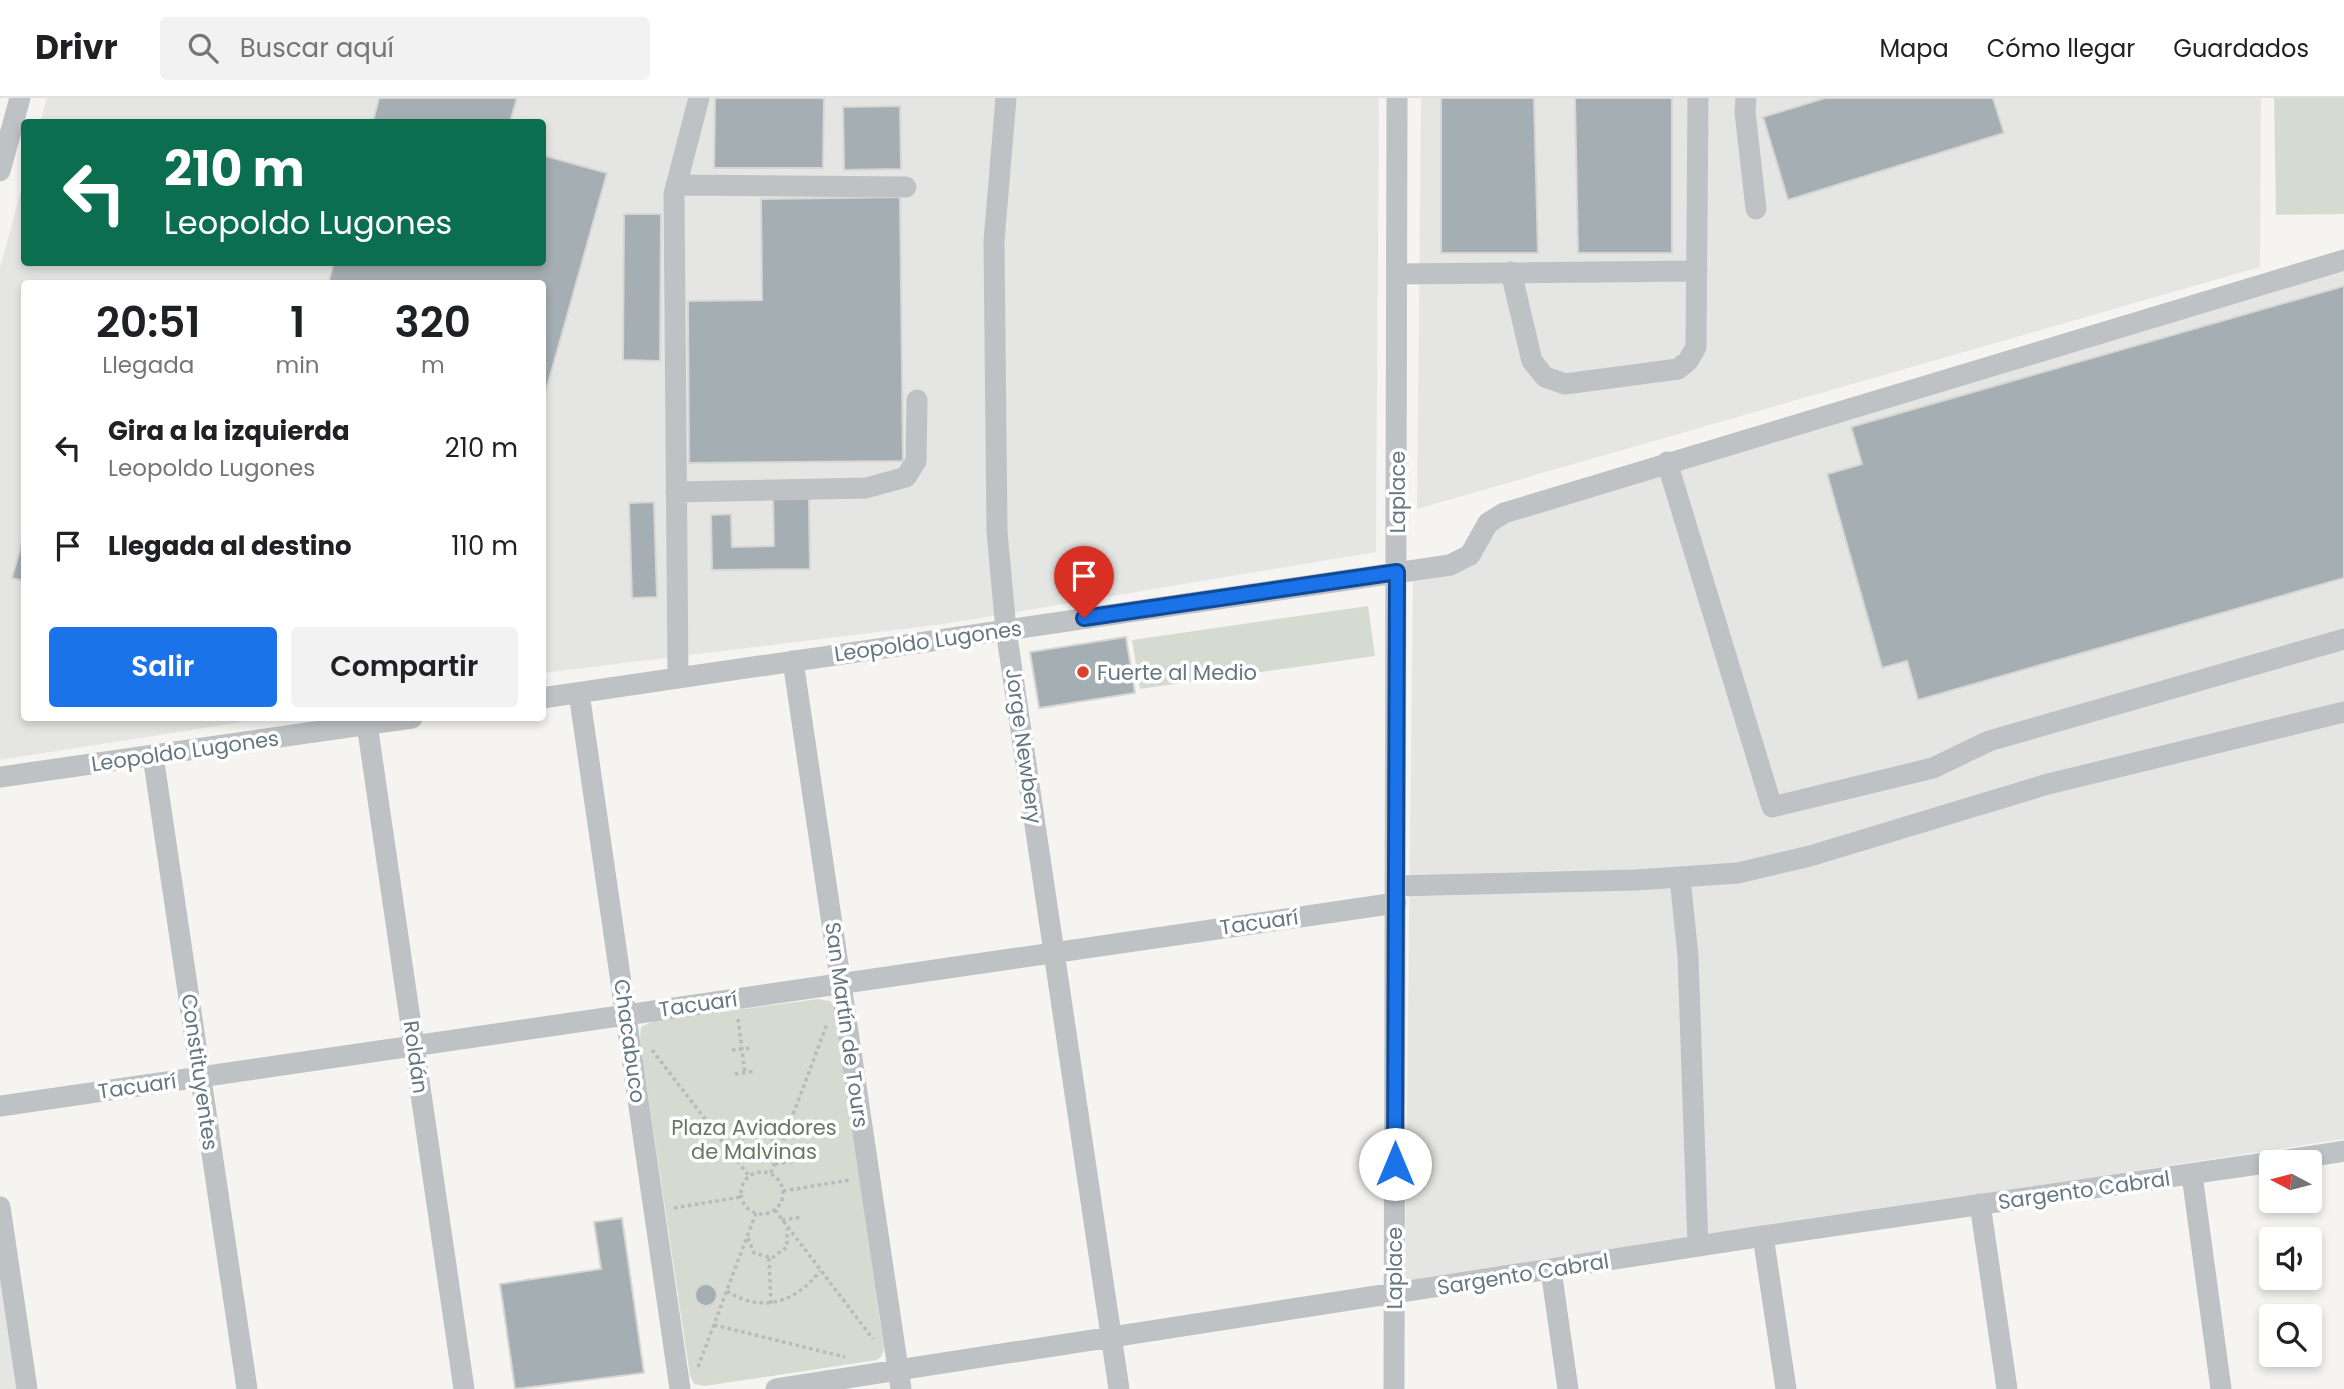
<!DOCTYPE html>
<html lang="es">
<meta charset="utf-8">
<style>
:root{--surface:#fff;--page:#f2f2f2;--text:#202124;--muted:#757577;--line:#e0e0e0;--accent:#1a73e8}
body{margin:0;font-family:Poppins,sans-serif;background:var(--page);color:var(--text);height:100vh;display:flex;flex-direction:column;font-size:26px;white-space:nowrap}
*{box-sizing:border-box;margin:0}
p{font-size:23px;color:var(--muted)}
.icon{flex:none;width:38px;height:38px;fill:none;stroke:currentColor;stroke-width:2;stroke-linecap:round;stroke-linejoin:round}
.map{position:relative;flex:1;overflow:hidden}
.side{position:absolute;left:21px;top:182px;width:525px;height:441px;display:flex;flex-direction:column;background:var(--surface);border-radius:7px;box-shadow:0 4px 10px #0003}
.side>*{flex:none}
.banner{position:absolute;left:21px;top:21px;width:525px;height:147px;border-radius:7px;box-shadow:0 4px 10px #0003;background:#0b6e4f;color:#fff;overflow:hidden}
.needle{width:46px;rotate:277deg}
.fabs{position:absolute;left:2259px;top:1052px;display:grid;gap:14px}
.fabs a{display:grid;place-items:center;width:63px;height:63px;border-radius:7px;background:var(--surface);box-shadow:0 4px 10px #0003;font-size:35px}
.pin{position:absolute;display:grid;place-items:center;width:60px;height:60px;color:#fff;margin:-72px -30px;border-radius:50% 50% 50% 0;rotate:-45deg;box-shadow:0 0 7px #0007}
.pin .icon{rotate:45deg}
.me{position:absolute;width:77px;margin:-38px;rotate:0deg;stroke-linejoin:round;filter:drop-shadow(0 0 5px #0008)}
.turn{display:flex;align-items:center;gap:24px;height:147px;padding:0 28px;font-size:32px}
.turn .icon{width:91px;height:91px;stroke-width:2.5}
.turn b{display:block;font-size:49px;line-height:60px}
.eta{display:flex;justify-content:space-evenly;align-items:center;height:119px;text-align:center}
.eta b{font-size:42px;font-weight:600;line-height:49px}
.primary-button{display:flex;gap:14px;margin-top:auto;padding:14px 28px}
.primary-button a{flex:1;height:80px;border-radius:7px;background:var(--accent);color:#fff;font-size:28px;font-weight:600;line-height:80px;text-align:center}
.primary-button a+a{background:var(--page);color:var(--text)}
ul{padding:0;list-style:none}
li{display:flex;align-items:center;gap:21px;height:98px;padding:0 28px}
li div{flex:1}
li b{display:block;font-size:26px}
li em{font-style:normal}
header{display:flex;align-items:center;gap:42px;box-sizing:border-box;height:98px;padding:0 35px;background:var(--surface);border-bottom:2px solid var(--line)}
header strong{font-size:33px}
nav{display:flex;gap:38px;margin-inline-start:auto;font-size:24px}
.search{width:490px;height:63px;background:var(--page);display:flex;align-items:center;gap:18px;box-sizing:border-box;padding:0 24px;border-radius:7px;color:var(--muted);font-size:26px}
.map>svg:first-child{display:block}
.built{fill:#e5e6e4}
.green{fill:#d6dbd2}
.building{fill:#a5aeb2;stroke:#d6d6d4;stroke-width:2}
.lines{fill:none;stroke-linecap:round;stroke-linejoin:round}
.path{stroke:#b8bbbd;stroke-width:3.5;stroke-dasharray:3.5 3.5;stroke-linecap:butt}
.minor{stroke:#bec2c5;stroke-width:21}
.route-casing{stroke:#114b97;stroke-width:18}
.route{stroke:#1a73e8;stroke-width:12}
.poi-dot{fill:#dc4229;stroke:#fff;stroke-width:2.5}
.labels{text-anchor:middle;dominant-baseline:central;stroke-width:7;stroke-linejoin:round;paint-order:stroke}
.street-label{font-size:21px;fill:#657781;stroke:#fff}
.poi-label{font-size:21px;fill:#657781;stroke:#fff;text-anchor:start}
.park-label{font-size:21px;fill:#697863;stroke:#fff}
</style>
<header>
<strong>Drivr</strong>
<div class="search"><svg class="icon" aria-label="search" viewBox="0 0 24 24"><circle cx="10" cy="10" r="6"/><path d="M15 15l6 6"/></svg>Buscar aquí</div>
<nav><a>Mapa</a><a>Cómo llegar</a><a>Guardados</a></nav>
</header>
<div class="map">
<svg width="2344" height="1291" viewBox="0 0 2344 1291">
<rect width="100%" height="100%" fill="#f5f4f1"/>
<path class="built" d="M47,0H1379L1376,454L944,526L543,575L542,186H24V620H267L0,662V170L24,81V164H542V24H40Z
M1421,0H2261L2260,169L1417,411Z
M2344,162V1041L1405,1183L1413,472L1450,467L1488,425Z
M0,1176L19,1291H0Z"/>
<path class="green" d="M2274,0H2344V116L2276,117Z
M1368,508L1375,558L1140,591L1132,542Z
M818,901L830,903L835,910L884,1250L882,1258L877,1262L705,1288L694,1286L690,1278L640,942L641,929L653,923Z"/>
<path class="building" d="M379,0H517L510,24H373Z
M715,0H824L823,70H714Z
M1441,0H1534L1538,155H1441Z
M1575,0H1672V155H1578Z
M1825,0H1993L2004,35L1788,102L1763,19Z
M900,8L901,71L844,72L843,9Z
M542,57L607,75L542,307V186H328L334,164H542Z
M900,99L903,363L689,365L688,203L762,202L761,101Z
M624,116H661L660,263L623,262Z
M2344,188V480L1918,602L1907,563L1882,570L1827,376L1862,366L1851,329Z
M809,400L810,471L712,472L711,417L731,416L732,449L774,448L773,401Z
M654,404L657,499L632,500L629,405Z
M24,437V483L12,480Z
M1126,539L1135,595L1039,610L1030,554Z
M622,1120L644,1275L515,1291L500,1186L601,1171L594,1124Z
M695 1197a11 11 0 1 1 22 0a11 11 0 1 1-22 0Z"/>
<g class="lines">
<path class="path" d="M738,921L745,975
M652,952L749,1078
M732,952L751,950
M735,976L755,973
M737,1060L739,1043L755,1033L772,1040L777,1056
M775,1066L797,1063
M741 1095a21 21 0 1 1 42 0a21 21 0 1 1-42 0Z
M771,1075L827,926
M783,1093L850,1082
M674,1110L741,1099
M775,1112L873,1241
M782,1122L803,1119
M748,1140L754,1155L772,1160L787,1149V1131
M769,1160L771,1206
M727,1193C762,1216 796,1204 820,1173
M714,1227L845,1259
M698,1269L756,1115"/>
<path class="minor" d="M1006,0L994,143L997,434L1006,532L1119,1291
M1746,0L1745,14L1756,111
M0,73L20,0
M676,87L906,89
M1511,174L1532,263L1545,279L1565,286L1678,271L1688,263L1696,249L1698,0
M1397,176L1697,173
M1667,364L1772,709L1933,670L1989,643L2344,541
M676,394L866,390L906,379L916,363L917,302
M793,563L901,1291
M678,580L674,96L699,0
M579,595L680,1291
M542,600L1450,467L1470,457L1488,425L1504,415L2344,162
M367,626L464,1291
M153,658L247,1291
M0,679L412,620
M1680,780L1688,858L1698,1148
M1396,788L1636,782L1738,775L1810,758L2048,686L2344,614
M0,1008L1396,805
M2275,1064L2344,1053
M2192,1077L2221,1291
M1980,1106L2007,1291
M0,1109L27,1291
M1763,1138L1786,1291
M1551,1172L1568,1291
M776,1291L1763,1138L2272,1064
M1394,1291L1397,0"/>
</g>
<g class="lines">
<g class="route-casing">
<path id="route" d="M1084,520L1397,474L1395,1066"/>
</g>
<use href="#route" class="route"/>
</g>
<circle class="poi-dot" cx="1083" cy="574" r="7"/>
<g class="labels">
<g class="street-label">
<text transform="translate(1397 394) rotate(-90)">Laplace</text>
<text transform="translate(928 543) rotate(-8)">Leopoldo Lugones</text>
<text transform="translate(1024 648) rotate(82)">Jorge Newbery</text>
<text transform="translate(185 653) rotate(-8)">Leopoldo Lugones</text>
<text transform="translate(1259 824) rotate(-8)">Tacuarí</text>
<text transform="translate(698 906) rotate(-8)">Tacuarí</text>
<text transform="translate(847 927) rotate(82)">San Martín de Tours</text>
<text transform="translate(630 943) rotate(82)">Chacabuco</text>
<text transform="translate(416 959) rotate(82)">Roldán</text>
<text transform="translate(200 974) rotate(82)">Constituyentes</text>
<text transform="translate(137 988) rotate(-8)">Tacuarí</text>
<text transform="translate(2084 1092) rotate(-8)">Sargento Cabral</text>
<text transform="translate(1394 1170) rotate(-90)">Laplace</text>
<text transform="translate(1523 1176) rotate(-9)">Sargento Cabral</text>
</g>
<g class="poi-label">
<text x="1097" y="574">Fuerte al Medio</text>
</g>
<g class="park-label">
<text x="754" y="1029">Plaza Aviadores<tspan x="754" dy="24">de Malvinas</tspan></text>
</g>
</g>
</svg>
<div class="fabs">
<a><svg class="needle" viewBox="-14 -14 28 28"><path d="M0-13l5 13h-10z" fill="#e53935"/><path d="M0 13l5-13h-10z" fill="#757577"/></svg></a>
<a><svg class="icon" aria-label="sound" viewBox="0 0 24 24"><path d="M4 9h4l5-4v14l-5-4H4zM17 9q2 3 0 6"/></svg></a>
<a><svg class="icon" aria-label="search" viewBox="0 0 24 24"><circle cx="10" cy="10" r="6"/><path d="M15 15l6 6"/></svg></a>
</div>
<div class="pin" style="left:1084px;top:520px;background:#d93025"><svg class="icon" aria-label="arrive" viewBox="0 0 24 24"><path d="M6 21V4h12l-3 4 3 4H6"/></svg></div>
<svg class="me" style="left:1395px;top:1066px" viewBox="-20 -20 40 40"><circle r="19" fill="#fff"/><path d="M0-13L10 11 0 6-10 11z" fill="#1a73e8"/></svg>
<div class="banner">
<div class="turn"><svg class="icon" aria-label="left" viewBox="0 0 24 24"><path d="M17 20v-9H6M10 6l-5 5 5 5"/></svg><div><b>210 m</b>Leopoldo Lugones</div></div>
</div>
<section class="side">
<div class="eta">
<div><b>20:51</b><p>Llegada</p></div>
<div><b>1</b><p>min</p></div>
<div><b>320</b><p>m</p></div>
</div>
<ul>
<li><svg class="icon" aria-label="left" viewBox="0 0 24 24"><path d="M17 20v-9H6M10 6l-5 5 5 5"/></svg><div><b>Gira a la izquierda</b><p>Leopoldo Lugones</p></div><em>210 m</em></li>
<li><svg class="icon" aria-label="arrive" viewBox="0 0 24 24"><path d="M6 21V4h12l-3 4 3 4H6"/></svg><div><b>Llegada al destino</b></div><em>110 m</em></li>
</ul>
<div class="primary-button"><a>Salir</a><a>Compartir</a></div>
</section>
</div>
